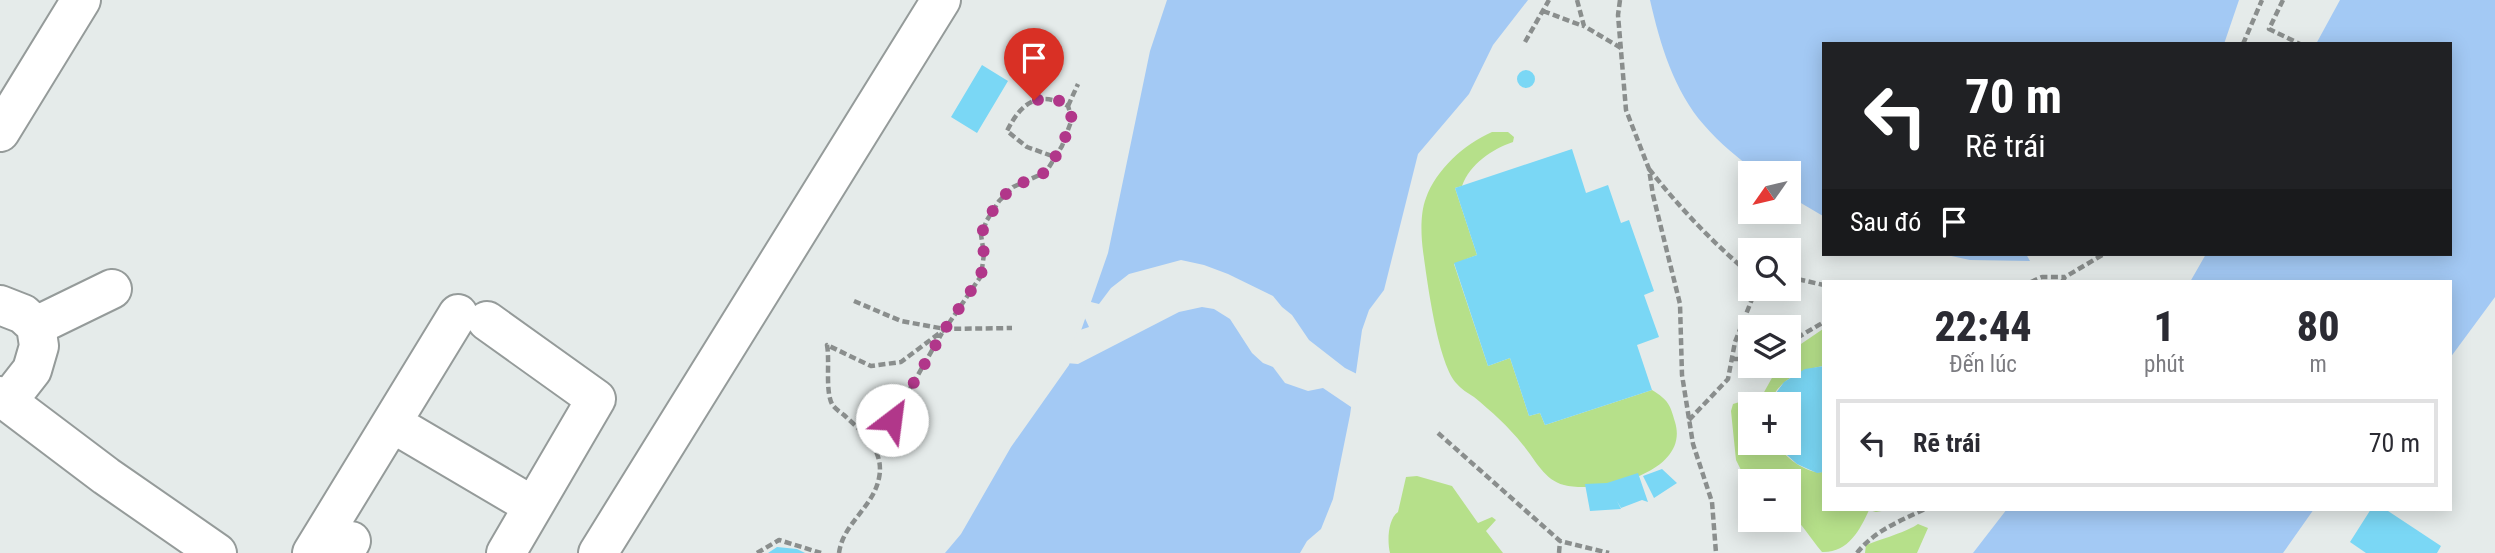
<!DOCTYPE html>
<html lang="vi">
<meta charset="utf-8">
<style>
:root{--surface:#fff;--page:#f7f7f7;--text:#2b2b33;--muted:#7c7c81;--line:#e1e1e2}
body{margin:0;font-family:"Roboto Condensed",sans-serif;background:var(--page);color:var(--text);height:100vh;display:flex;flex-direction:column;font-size:26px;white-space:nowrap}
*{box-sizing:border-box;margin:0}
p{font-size:23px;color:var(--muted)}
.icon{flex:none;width:38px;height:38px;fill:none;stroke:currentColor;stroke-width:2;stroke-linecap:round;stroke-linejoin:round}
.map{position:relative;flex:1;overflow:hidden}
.sheet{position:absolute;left:1822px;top:280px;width:630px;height:231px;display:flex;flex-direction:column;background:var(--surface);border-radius:0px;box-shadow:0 4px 18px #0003}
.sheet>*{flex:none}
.top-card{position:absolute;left:1822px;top:42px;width:630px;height:214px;border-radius:0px;box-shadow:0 4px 18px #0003;background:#202124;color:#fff;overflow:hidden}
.needle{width:46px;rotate:236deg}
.tools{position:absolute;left:1738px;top:161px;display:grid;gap:14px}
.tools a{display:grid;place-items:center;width:63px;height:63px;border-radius:0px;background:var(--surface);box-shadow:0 4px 18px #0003;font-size:35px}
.pin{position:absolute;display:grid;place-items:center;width:60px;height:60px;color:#fff;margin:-72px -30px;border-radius:50% 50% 50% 0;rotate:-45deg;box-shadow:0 0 7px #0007}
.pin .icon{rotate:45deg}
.me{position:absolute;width:77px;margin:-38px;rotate:30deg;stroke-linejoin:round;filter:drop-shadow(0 0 5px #0008)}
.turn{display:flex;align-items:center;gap:24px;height:147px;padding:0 28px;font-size:32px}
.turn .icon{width:91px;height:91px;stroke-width:2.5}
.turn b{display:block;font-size:49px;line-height:60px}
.then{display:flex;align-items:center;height:66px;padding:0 28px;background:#0003;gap:14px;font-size:26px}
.eta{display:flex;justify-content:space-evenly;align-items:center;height:119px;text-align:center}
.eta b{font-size:42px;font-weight:800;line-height:49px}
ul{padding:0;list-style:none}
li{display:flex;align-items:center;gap:21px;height:88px;margin:0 14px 10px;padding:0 14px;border:4px solid var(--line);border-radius:0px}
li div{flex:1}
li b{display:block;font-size:26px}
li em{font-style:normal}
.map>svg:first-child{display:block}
.green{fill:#b6e08a}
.water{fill:#a3c9f4}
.pier{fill:#e5ebea}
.building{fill:#7ad7f5}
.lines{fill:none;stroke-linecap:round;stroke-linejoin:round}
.street-casing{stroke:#959b9a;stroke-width:42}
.path{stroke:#8a8e8d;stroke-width:4.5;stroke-dasharray:7 3.5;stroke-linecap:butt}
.street{stroke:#fff;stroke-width:38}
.route{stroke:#b1378a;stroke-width:12;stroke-dasharray:0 21.6}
</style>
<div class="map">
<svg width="2495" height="553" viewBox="0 0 2495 553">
<rect width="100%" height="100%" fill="#e5ebea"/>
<path class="green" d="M1492,132H1508L1514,137L1513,142C1492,149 1470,164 1462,186L1455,188L1477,255L1454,264L1488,366L1510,358L1529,416L1540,413L1545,425L1652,390C1668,400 1670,404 1675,422C1691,474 1598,494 1564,485C1544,480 1535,459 1523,445C1509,427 1491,411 1474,397C1468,393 1461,389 1457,384C1438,365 1427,280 1423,251C1421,236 1420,213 1426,198C1436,170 1464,144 1492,132Z
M1823,329V366C1801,370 1777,380 1770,404H1750V443H1776C1784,457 1807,474 1823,472L1824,509H1893L1876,512L1869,510C1860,530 1848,553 1822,552C1810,538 1803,524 1789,513L1788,481H1750V496L1746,493L1742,472L1736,460L1731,411L1733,404L1746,400L1758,403L1773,376L1788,366L1790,355L1798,346Z
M1417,476L1452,486L1478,523L1492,517L1496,520L1486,531L1503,553H1390C1387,541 1388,519 1398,512L1406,477Z
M1918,524L1928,528L1917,553H1865L1866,545C1879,540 1909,531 1918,524Z"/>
<path class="water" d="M1167,0H1528L1493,45L1469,94L1418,154L1384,290L1369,310L1362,330L1350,415L1333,499L1321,529L1307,541L1300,553H945L961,534L1011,447L1069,365L1108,253L1150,51Z
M1650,0H2239L2224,44H1824L1823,216L1789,196L1788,173H1757C1739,158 1719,143 1704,125C1674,91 1660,44 1650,0Z
M2340,0H2495V297L2450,358V282H2190L2206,254H2450V44H2316Z
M1942,254H2026L2030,261L1970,260Z
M2007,509H2314L2283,553H1973Z"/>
<path class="pier" d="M1181,260L1204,265L1228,274L1273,296L1282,307L1292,315L1309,340L1345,368L1359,375L1354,409L1323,388L1308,391L1285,383L1273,367L1263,363L1252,353L1230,319L1214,309L1202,307L1179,312L1078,364L1066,363L1077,331L1089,327L1084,316L1082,317L1087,301L1099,304L1111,288L1129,274Z"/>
<path class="building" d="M982,65L1008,81L977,133L951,117Z
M1517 79a9 9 0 1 1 18 0a9 9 0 1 1-18 0Z
M1572,149L1586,193L1608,185L1621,223L1629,220L1654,291L1644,295L1659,337L1637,345L1652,390L1545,425L1540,413L1529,416L1510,358L1488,366L1454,263L1477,255L1455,188Z
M1824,366V472L1817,473L1797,464L1778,447L1776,443H1788V404H1770L1771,400L1784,382L1805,369Z
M1662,469L1677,483L1654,498L1643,476Z
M1638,473L1648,502L1642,500L1621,508L1617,501L1621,509L1590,511L1585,484L1607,483Z
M2371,509H2385L2441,546L2437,553H2366L2350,542Z
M777,547L797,549L805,553H768Z"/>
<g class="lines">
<g class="street-casing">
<path id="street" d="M0,132L81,0
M0,305L23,314L36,326L39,346L32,370L7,402
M487,321L596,399L506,553
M36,326L112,289
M0,396L106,476L217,553
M392,423L533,506
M312,553L458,314
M344,553L351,541
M598,553L941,0"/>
</g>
<path class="path" d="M1577,0L1584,26L1621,48
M1620,0L1618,15L1626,110L1649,169L1653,195L1680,304L1682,375L1693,444L1712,502L1716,553
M2283,0L2269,29L2300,44
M1543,11L1583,26
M1525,42L1549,0
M2243,44L2262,0
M1068,106L1078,84
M1649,169C1680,208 1712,242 1750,274
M1788,277L1824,285
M2031,282L2042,277H2064
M2062,282L2065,277L2104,254
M854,301L901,321L945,329L1012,328
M1788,343L1824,322
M1732,359H1750
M1689,420L1728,379L1735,342L1756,289
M1438,433L1560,541L1609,553
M872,444L892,420L942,333
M757,553L779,540L821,553
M839,553C843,523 873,508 879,478C885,450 862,432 844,415C840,412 834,408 832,404C825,390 830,362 827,345L871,366L901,362L945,329L981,276L984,254L981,235L987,220L999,201L1013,187L1046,172L1062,146L1072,119L1068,106C1038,90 1021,103 1007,131L1027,147L1055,157
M1559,553L1560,541
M1857,553C1874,531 1900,521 1925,509"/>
<use href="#street" class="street"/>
</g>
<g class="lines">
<path class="route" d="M892,420L945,329L981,276L984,254L981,235L987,220L999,201L1013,187L1046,172L1062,146L1072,119L1068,106L1056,99L1034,100"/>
</g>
</svg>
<div class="tools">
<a><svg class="needle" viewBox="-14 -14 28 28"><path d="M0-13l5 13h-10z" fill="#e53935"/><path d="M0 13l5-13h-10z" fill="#7c7c81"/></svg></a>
<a><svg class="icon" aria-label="search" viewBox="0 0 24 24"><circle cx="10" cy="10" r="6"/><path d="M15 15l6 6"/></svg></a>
<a><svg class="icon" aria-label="layers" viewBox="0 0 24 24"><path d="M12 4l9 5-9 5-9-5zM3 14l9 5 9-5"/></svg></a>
<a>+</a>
<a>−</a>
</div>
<div class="pin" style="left:1034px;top:100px;background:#d93025"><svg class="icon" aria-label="arrive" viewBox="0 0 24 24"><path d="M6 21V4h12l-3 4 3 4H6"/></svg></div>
<svg class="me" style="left:892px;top:420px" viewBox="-20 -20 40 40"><circle r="19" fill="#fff"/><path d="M0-13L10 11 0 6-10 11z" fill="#b1378a"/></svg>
<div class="top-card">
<div class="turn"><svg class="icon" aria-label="left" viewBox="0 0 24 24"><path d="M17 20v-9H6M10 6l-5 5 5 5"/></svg><div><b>70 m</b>Rẽ trái</div></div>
<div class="then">Sau đó<svg class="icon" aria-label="arrive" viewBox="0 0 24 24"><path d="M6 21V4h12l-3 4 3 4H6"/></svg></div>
</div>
<section class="sheet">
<div class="eta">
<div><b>22:44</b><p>Đến lúc</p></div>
<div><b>1</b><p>phút</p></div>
<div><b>80</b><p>m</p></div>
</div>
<ul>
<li><svg class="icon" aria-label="left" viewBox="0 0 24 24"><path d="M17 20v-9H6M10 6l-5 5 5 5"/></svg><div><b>Rẽ trái</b></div><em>70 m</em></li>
</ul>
</section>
</div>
